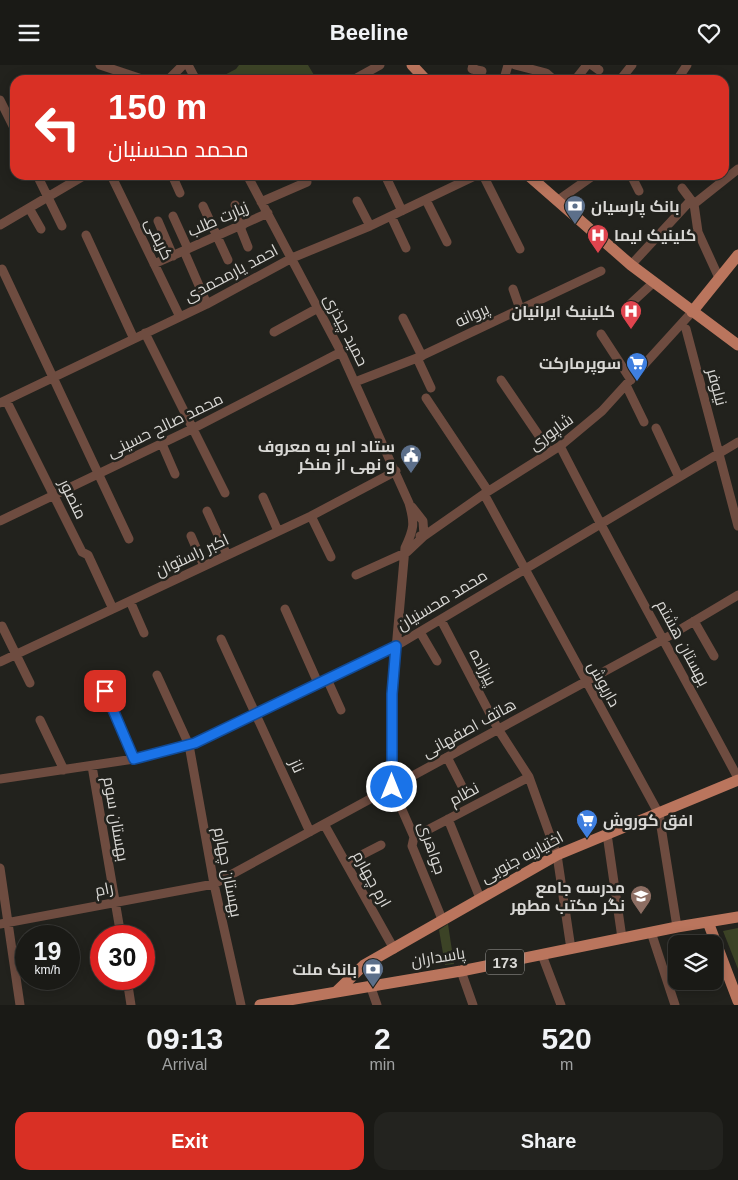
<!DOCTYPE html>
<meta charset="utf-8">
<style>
:root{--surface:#1a1a16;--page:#23231f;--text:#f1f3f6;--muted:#9fa1a1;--line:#383835;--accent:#d93025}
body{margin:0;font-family:Helvetica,Cairo,sans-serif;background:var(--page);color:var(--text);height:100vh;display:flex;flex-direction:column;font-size:19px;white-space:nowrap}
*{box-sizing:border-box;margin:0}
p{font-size:16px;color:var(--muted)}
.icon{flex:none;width:28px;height:28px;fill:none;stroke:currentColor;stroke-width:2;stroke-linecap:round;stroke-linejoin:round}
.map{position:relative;height:940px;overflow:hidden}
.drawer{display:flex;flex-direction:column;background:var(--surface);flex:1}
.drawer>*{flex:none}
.top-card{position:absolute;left:10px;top:10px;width:719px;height:105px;border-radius:15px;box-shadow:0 2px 12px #0003,0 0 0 1px var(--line);background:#d93025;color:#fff;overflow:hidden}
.fabs{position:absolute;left:668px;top:870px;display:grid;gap:10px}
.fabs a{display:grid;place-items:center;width:55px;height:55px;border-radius:10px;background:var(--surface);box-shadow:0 2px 12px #0003,0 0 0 1px var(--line);font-size:25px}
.speed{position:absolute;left:15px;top:860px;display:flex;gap:10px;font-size:25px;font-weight:700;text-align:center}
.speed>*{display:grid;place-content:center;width:65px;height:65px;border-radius:50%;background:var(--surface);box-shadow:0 2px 12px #0003,0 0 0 1px var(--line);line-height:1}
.speed small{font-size:12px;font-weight:400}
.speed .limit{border:8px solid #d22;background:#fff;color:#111}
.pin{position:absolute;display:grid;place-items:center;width:42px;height:42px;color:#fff;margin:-21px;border-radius:10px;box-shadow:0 2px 8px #0006}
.me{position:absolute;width:55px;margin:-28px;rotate:0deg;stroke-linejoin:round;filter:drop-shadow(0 0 4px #0008)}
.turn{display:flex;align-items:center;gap:18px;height:105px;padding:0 15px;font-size:22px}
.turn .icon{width:65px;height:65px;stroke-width:2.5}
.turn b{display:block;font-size:35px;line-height:42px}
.eta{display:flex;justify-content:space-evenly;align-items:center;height:85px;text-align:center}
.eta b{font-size:30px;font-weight:800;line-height:35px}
.action{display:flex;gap:10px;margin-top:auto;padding:10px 15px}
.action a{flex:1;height:58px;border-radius:15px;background:var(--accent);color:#fff;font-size:20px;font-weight:800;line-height:58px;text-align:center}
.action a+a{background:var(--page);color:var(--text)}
header{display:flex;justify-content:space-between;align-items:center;height:65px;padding:0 15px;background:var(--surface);font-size:22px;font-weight:800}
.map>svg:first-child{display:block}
.green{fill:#3c4326}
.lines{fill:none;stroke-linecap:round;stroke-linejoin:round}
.minor{stroke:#6e4c40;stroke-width:9}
.major{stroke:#ba755d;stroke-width:11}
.route-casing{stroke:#114b97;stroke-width:12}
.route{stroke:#1a73e8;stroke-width:9}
.labels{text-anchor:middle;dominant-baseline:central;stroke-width:5;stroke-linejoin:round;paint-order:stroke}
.shield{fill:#22221d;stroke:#a2a19e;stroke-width:1}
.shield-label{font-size:15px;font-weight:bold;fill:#d9d8d5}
.poi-label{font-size:16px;font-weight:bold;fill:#d9d8d5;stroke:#22221d;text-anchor:end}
.street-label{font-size:16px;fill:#d9d8d5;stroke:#22221d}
</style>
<header><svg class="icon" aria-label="menu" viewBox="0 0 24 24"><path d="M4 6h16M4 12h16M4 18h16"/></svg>Beeline<svg class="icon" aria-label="heart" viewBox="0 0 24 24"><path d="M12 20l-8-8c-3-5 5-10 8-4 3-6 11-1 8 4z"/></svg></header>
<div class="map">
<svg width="738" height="940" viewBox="0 0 738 940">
<rect width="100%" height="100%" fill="#22221d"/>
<path class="green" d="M239,0H308L317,15H215L236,4Z
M448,859L454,899L445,900L439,865Z
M738,863V904L723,866Z"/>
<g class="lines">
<path class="minor" d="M100,0L145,15
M188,0L196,15
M473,0L472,4L482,6
M515,0L546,8L554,15
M592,0L599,5
M504,14L508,0
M168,15L183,0
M353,15L380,0
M575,15L587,0
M620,15L632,0
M677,15L687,0
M0,35L15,65
M37,110L62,161
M111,110L180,252
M172,110L180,128
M247,110L341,287L409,438C415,459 414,464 405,483L392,629V722L414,772L412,781L442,854
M385,110L402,146
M483,110L520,184
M631,110L639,126
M682,123L694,139L698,167L719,213
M426,135L447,177
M357,136L370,161
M557,136L594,110
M261,137L307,117
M694,139L738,104
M235,140L243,160
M203,141L228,195
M29,143L41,164
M173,151L188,184
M391,151L406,183
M158,156L173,191
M0,160L85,110
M240,162L248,182
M86,170L134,274
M184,186L207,239
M154,199L268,148
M631,200L691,135
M2,204L129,474
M513,224L520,244
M628,241L653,218
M403,253L422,291
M686,264L738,461
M274,267L318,243
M145,268L225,428
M601,269L631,315
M417,293L431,323
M501,315L550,387
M355,317L417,293L601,206
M626,320L644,357
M426,333L488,426
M6,335L82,487L88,490L113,544
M0,338L207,239L292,193L370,161L477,110
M656,363L678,410
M162,379L175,409
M560,381C617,493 679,602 738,713
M484,429L659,749L677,862
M263,432L278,466
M412,442L423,456L424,471H420
M207,446L227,490
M311,451L331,492
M0,456L194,363L341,287
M191,471L204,501
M356,510L407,487L424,471L484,429L560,381L602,346L692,247
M130,536L144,568
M285,544L318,618
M441,555L498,664L529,712L557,790L571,884
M694,556L714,591
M2,561L30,618
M420,567L437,596
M221,574L310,767
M0,597L311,451L396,406
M157,610L189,680L214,819L241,940
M327,614L341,645
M105,626L134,694
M40,655L64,705
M447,692L467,731
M92,701L121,871
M0,714L134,694L195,678L396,581L738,377
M448,754L480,833
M324,759L394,884
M607,769L622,873
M414,772L529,712
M346,798L381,780
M0,803L20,940
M0,859L214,819L664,574L738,530
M651,867L675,940
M542,890L561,940
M461,906L473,940
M127,914L131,940
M370,920L377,940"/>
<path class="major" d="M412,0L426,15
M528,110L631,200L738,280
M692,247L738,190
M708,857L738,936
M337,926L364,900L557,790L738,715
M260,940L461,906L677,862L738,852"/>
</g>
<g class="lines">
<g class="route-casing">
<path id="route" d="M105,626L134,694L195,678L396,581L392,629V722"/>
</g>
<use href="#route" class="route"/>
</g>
<defs>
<g id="bank-pin" transform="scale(1.125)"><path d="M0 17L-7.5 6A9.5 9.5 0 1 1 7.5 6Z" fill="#5c6f8a" stroke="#22221d"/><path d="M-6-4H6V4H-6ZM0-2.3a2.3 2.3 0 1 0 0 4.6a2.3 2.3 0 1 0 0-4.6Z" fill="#fff"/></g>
<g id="hospital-pin" transform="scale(1.125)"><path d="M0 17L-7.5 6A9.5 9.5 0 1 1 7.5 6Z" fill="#e0444e" stroke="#22221d"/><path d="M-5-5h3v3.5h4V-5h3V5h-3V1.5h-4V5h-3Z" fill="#fff"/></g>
<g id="supermarket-pin" transform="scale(1.125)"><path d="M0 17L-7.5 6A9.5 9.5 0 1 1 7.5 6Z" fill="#3f7fe0" stroke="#22221d"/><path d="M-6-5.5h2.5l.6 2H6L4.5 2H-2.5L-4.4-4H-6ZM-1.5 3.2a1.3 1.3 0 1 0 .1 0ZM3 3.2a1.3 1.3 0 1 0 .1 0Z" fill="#fff"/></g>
<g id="civic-pin" transform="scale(1.125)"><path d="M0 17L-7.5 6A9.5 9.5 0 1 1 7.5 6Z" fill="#5c6f8a" stroke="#22221d"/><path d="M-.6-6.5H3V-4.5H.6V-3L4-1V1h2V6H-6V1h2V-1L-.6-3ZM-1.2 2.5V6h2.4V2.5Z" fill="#fff"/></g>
<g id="school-pin" transform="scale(1.125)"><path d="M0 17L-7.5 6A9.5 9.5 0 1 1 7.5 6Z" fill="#8d6e63" stroke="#22221d"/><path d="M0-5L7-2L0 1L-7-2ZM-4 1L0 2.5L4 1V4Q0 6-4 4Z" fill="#fff"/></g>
</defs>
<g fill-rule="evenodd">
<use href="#bank-pin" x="575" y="141"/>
<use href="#hospital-pin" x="598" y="170"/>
<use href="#hospital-pin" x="631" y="246"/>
<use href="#supermarket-pin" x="637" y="298"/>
<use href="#civic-pin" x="411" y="390"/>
<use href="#supermarket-pin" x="587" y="755"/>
<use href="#school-pin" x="641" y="831"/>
<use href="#bank-pin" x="373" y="904"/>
</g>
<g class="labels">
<rect class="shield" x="486" y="884.5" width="38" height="25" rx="4"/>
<g class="shield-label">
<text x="505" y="897">173</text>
</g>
<g class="poi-label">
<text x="591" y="141" text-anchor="start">بانک پارسیان</text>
<text x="614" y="170" text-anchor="start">کلینیک لیما</text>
<text x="615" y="246">کلینیک ایرانیان</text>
<text x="621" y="298">سوپرمارکت</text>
<text x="395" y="381">ستاد امر به معروف<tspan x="395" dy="18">و نهی از منکر</tspan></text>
<text x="603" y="755" text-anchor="start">افق کوروش</text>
<text x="625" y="822">مدرسه جامع<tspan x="625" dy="18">نگر مکتب مطهر</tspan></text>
<text x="357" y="904">بانک ملت</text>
</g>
<g class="street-label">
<text transform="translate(218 154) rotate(-24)">زیارت طلب</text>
<text transform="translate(159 174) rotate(64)">کریمی</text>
<text transform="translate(231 208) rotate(-28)">احمد یارمحمدی</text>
<text transform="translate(472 250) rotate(-25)">پروانه</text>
<text transform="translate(346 265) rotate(63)">حمید چیذری</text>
<text transform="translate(717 322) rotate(75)">نیلوفر</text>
<text transform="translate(165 360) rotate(-26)">محمد صالح حسینی</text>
<text transform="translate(551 367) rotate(-36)">شاپوری</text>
<text transform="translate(73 434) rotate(64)">منصور</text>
<text transform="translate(192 490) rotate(-25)">اکبر راستوان</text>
<text transform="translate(442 535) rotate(-31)">محمد محسنیان</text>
<text transform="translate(683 578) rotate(62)">بهستان هشتم</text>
<text transform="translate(483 602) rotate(62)">پیرزاده</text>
<text transform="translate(604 619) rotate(61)">داریوش</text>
<text transform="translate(469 663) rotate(-29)">هاتف اصفهانی</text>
<text transform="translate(297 701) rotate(66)">ناز</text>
<text transform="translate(464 729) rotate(-28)">نظام</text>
<text transform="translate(116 754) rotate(80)">بهستان سوم</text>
<text transform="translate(432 783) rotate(71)">جواهری</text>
<text transform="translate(522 792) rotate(-28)">اختیاریه جنوبی</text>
<text transform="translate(228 807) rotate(79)">بهستان چهارم</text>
<text transform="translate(372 814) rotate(61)">ارم چهارم</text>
<text transform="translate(104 824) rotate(-11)">رام</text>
<text transform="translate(438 892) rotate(-9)">پاسداران</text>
</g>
</g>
</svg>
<div class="fabs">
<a><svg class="icon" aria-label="layers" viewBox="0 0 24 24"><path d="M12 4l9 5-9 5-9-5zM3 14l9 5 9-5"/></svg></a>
</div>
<div class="speed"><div>19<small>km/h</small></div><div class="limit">30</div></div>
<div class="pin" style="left:105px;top:626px;background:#d93025"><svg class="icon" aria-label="arrive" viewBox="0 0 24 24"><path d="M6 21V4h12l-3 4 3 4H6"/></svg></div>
<svg class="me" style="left:392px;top:722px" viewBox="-20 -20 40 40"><circle r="17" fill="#1a73e8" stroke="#fff" stroke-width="3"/><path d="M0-11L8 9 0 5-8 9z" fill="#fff"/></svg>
<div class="top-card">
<div class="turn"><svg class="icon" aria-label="left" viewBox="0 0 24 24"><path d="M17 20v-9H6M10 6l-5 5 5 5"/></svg><div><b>150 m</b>محمد محسنیان</div></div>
</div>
</div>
<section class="drawer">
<div class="eta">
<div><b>09:13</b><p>Arrival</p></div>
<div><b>2</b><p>min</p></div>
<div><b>520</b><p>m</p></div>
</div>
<div class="action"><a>Exit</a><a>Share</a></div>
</section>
